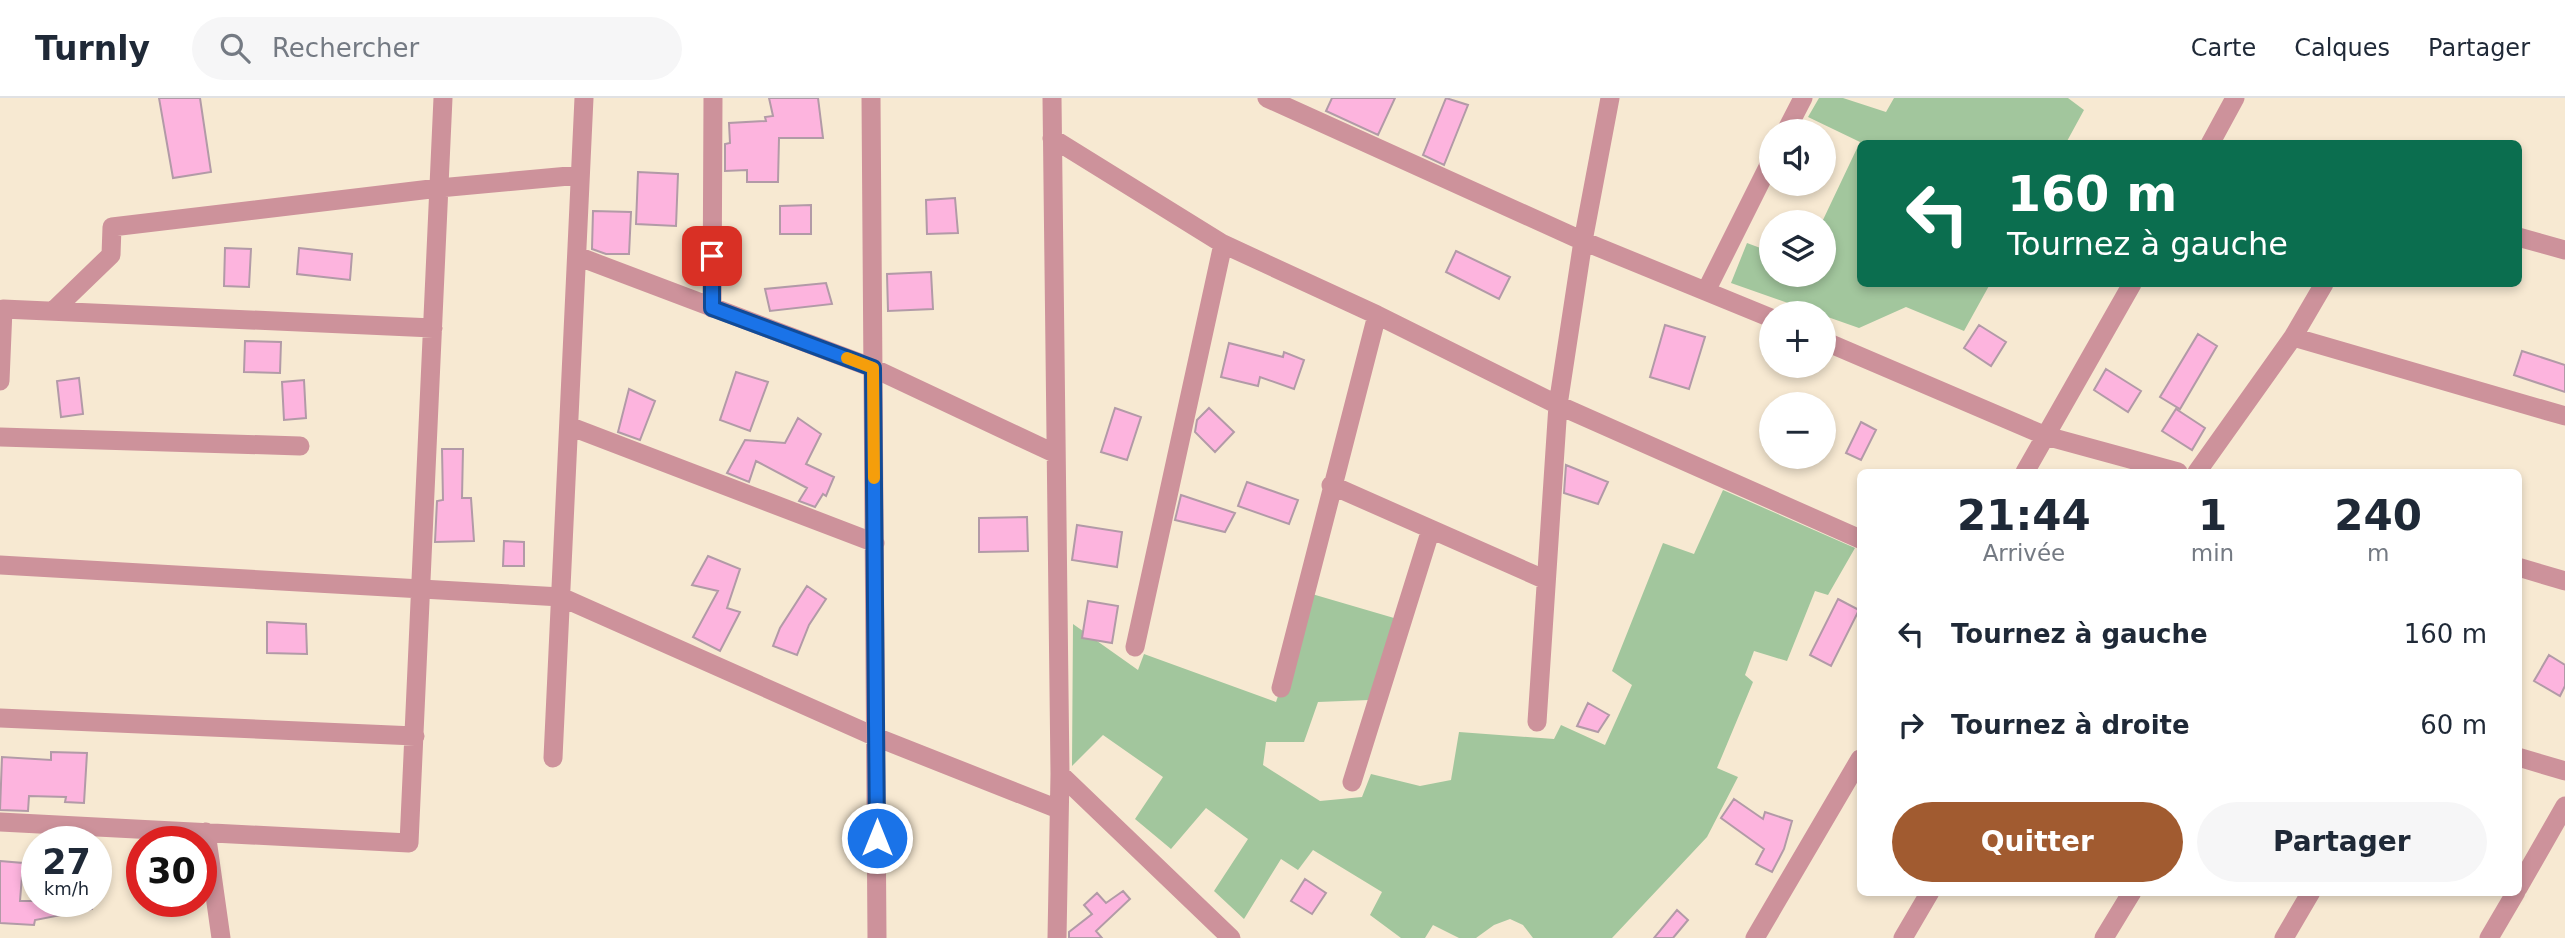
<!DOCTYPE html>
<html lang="fr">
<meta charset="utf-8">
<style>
:root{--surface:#fff;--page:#f6f6f7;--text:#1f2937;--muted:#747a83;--line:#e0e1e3;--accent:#a15b30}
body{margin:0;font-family:"DejaVu Sans",sans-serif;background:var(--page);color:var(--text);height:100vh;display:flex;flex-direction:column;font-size:26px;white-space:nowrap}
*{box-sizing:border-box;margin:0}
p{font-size:23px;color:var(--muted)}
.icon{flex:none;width:38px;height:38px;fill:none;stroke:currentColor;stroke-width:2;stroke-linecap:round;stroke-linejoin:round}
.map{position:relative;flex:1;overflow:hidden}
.sheet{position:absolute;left:1857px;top:371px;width:665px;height:427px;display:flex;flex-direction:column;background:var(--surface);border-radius:10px;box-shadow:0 4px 10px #0003}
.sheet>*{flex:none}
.top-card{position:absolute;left:1857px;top:42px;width:665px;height:147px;border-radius:10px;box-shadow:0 4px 10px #0003;background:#0b6e4f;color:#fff;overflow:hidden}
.tools{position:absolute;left:1759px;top:21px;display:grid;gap:14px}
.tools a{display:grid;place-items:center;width:77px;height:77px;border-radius:50%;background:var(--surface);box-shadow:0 4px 10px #0003;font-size:35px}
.speed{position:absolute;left:21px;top:728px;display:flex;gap:14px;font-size:35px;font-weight:700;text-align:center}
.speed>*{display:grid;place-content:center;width:91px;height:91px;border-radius:50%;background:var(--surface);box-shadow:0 4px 10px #0003;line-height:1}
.speed small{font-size:18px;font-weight:400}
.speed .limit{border:10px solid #d22;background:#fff;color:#111}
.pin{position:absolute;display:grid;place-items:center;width:60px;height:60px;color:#fff;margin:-30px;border-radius:14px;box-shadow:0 4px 10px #0006}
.me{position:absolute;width:77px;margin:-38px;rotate:0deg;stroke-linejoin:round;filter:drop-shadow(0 0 5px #0008)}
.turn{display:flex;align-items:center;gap:24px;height:147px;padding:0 35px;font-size:32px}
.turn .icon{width:91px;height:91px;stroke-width:2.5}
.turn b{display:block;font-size:49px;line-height:60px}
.eta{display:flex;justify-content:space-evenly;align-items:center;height:119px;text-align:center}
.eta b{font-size:42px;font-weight:700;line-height:49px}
.cta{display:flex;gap:14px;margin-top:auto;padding:14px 35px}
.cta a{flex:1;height:80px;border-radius:42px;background:var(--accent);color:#fff;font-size:28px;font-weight:700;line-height:80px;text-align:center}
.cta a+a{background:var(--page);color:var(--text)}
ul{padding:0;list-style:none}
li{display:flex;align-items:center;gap:21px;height:91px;padding:0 35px}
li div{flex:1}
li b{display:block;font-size:26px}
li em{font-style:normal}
header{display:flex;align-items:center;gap:42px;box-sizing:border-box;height:98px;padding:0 35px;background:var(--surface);border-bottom:2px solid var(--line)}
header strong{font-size:33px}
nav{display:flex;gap:38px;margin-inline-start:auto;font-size:24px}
.search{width:490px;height:63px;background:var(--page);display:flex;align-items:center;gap:18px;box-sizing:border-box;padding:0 24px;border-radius:38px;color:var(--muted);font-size:26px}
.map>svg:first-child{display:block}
.green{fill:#a2c69d}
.building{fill:#fdb4de;stroke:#b29aa7;stroke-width:2}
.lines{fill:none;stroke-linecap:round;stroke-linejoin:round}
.minor{stroke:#cd929b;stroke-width:19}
.route-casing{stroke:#114b97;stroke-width:18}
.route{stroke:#1a73e8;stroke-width:12}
.slow{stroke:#f59e0b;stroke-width:12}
</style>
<header>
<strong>Turnly</strong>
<div class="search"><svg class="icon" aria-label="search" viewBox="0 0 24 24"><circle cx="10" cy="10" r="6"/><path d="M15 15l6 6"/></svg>Rechercher</div>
<nav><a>Carte</a><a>Calques</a><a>Partager</a></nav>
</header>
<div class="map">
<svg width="2565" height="840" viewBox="0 0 2565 840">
<rect width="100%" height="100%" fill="#f7e9d2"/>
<path class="green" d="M1819,0H1843L1886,14L1894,0H2068L2084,12L2066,45L1860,46V186H1990L1964,233L1906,209L1859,230L1731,185L1747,145L1771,154V177H1824L1822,124L1860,44L1808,19Z
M1723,392L1855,450L1828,497L1815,493L1787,563L1754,553L1745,577L1753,584L1717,670L1738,679L1707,739L1612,840H1533L1523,827L1510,821L1494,827L1476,840H1459L1433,827L1425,840H1401L1370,817L1382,794L1313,752L1298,772L1281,761L1244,821L1214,793L1248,741L1206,710L1171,751L1135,721L1163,679L1103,637L1072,668L1073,526L1138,572L1144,556L1276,604L1312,496L1394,520L1369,602L1318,604L1304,644H1266L1263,667L1320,703L1362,699L1371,676L1420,688L1451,682L1459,634L1554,641L1561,627L1605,647L1632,587L1612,573L1663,445L1694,456Z"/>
<path class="building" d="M159,0H200L211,74L173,80Z
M769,0H818L823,40H779L778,84H747V72L725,73V46L730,45L729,25L766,23L765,19L773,18Z
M1332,0H1395L1378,37L1326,13Z
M1446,0L1468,7L1444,67L1423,57Z
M638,74L678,76L676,128L636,126Z
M955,100L958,135L927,136L926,102Z
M811,107V136H780V108Z
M593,113L631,114L629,156H606L592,151Z
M225,150L251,151L249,189L224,188Z
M299,150L352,156L350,182L297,176Z
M1456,153L1510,179L1499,201L1446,174Z
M931,174L933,211L888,213L887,176Z
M826,185L832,206L770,213L765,191Z
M1665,227L1705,239L1689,291L1650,279Z
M1979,227L2006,244L1991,268L1964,250Z
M2198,236L2217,248L2180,311L2160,299Z
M245,243L281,244L280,275L244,274Z
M1229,245L1283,259L1284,254L1304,262L1294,291L1260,279L1258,288L1221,279Z
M2522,253L2565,267V294L2514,277Z
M2106,271L2141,293L2128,314L2094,292Z
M736,274L768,284L750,333L720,322Z
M79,280L83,316L61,319L57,283Z
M304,282L306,320L284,322L282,284Z
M629,291L655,303L640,342L618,334Z
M1115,310L1141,319L1127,362L1101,354Z
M1209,310L1234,334L1215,354L1195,334L1197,322Z
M2176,311L2205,330L2192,352L2162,333Z
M798,320L821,336L806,366L834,379L826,398L823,396L815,409L799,403L807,390L756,363L749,384L727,375L745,342L785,345Z
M1861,324L1876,332L1861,362L1846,355Z
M442,351H463L462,400H471L474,443L435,444L437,403L443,402Z
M1566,367L1608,384L1598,406L1564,395Z
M1247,384L1298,402L1289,426L1238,408Z
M1181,397L1235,415L1225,434L1175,422Z
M1027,419L1028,453L979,454V420Z
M1077,427L1122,434L1117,469L1072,462Z
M504,443L524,444V468H503Z
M708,458L740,471L727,510L740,514L720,553L693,539L718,493L692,487Z
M807,488L826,501L809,527L797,557L773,548L780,530Z
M1838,501L1859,512L1831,568L1810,557Z
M1088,503L1118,508L1112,545L1082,540Z
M267,524L306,526L307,556L267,555Z
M2549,557L2565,567V588L2560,598L2534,583Z
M1588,605L1609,617L1598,634L1577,628Z
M51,654L87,655L84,705L65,704L66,699L29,698L28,713L0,712L2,659L51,662Z
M1734,701L1763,721L1765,714L1792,723L1784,751L1772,774L1756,766L1764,751L1721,720Z
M0,763L23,765L20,803H91L92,811L35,822L34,827L0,825Z
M1305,781L1326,795L1312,816L1291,803Z
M1123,793L1130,801L1096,833L1102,840H1069V834L1092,816L1084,807L1097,795L1106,805Z
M1677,812L1688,822L1673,840H1654Z"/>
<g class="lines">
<path class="minor" d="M871,0L877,840
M1052,0L1060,676L1057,840
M1267,0L1583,143L1771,220
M1786,33L1803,0
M1052,40L1223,146L1377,217L1558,307L1860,441
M2210,46L2235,0
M2518,139L2565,152
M577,158L873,270L1056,356
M1706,193L1771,63
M712,210L713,0
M53,213L111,157L112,129L439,90L580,77
M2293,239L2565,318
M1824,243L2046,338L2178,374
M0,283L3,211L433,230
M569,328L875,445
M0,339L300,348
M2025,374L2132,186
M2197,374L2293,239L2324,186
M1331,387L1546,482
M0,467L561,499L876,639L1058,711
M2518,469L2565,483
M1135,549L1223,146
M1281,590L1377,217
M0,620L415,638
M1537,624L1558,307L1583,143L1610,0
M2518,659L2565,673
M553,660L584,0
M1060,676L1231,840
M1352,684L1431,431
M0,724L409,745L443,0
M206,734L221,840
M2518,790L2565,708
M1755,840L1860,661
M1903,840L1930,794
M2104,840L2132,794
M2284,840L2311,794
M2489,840L2516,794"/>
</g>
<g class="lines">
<g class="route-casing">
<path id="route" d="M712,158V210L873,270L877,740"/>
</g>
<use href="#route" class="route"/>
<path class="slow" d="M847,260L873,270L874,380"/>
</g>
</svg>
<div class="tools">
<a><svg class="icon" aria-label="sound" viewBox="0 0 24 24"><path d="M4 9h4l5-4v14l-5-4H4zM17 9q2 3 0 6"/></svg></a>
<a><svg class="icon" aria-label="layers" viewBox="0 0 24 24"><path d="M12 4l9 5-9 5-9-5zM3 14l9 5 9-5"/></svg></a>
<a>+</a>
<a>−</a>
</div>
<div class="speed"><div>27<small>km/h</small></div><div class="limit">30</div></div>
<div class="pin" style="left:712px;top:158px;background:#d93025"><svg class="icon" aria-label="arrive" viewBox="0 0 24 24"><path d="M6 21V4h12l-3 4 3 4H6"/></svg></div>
<svg class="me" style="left:877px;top:740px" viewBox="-20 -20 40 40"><circle r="17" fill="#1a73e8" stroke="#fff" stroke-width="3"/><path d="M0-11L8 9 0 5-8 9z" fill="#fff"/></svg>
<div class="top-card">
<div class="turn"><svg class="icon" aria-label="left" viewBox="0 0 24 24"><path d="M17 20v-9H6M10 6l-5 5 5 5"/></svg><div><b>160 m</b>Tournez à gauche</div></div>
</div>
<section class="sheet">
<div class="eta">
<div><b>21:44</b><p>Arrivée</p></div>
<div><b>1</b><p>min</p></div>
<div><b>240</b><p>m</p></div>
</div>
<ul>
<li><svg class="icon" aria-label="left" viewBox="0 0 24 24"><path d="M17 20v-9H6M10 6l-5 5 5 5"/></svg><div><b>Tournez à gauche</b></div><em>160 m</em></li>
<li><svg class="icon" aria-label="right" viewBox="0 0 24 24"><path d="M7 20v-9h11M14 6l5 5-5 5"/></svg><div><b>Tournez à droite</b></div><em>60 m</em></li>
</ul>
<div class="cta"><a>Quitter</a><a>Partager</a></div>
</section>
</div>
